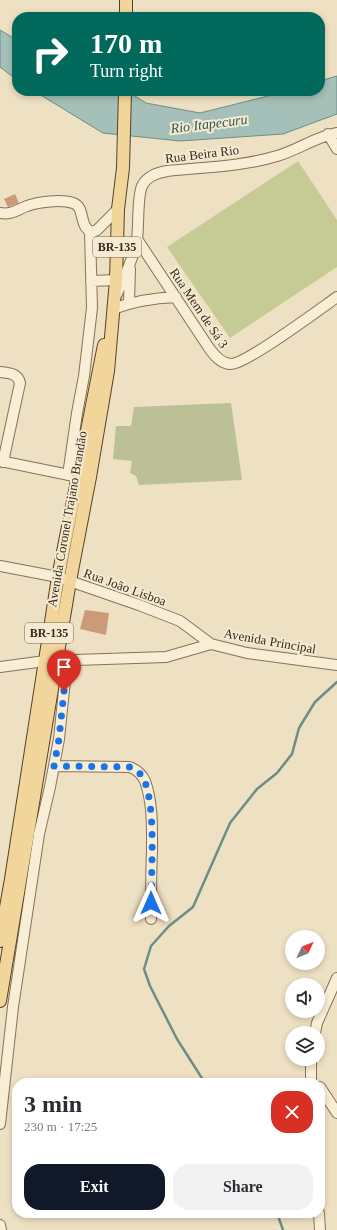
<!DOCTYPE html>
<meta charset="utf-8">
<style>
:root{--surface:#fff;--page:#f2f2f3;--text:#2b2b33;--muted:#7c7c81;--accent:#111827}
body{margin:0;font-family:Georgia,serif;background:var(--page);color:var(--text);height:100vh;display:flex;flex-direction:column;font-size:15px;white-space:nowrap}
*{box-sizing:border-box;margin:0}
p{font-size:13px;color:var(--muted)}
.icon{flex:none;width:22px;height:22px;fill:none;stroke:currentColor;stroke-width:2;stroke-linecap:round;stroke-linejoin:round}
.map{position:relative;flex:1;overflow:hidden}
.sheet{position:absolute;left:12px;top:1078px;width:313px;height:140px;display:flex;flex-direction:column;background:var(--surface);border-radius:16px;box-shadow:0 2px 6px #0003}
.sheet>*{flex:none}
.hud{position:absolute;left:12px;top:12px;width:313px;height:84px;border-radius:16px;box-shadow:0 2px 6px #0003;background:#00695c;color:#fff;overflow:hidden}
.needle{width:26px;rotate:47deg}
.buttons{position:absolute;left:285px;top:930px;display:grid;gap:8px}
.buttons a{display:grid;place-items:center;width:40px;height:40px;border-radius:50%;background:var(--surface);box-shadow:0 2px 6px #0003;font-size:20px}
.pin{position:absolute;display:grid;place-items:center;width:34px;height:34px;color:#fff;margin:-41px -17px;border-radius:50% 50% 50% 0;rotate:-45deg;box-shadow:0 0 4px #0007}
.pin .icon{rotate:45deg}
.me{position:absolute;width:44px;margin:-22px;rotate:0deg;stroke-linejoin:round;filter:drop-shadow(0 0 3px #0008)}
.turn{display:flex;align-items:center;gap:14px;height:84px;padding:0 12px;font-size:18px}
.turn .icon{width:52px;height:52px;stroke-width:2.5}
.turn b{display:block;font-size:28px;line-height:34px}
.round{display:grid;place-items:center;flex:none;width:42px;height:42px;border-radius:16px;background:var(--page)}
.summary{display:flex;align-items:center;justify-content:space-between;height:68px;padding:0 12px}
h1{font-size:24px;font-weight:600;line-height:30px}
.primary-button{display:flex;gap:8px;margin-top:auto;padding:8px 12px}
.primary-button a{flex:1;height:46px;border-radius:16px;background:var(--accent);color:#fff;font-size:16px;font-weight:600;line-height:46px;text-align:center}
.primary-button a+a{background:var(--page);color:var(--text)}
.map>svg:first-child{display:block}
.green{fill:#c6cb96}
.cemetery{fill:#bcc096}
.water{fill:#a5c0b8;stroke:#6c8e85}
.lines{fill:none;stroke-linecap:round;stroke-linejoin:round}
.stream{stroke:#6c8e85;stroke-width:2.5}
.building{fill:#cb9a78}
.minor-casing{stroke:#87715a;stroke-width:12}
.major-casing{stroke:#55402e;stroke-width:14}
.minor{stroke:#f8eed5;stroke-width:10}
.major{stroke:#f1d59a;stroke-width:12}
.route{stroke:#1a73e8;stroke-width:7;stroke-dasharray:0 12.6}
.labels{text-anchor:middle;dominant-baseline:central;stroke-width:4;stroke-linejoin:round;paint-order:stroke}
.shield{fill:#f5ebd2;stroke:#706454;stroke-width:1}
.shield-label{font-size:12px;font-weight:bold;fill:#372a1e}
.street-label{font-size:13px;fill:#372a1e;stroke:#f5ebd2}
.water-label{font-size:14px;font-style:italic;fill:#2d5754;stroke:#f5ebd2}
</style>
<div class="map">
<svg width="337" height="1230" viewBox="0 0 337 1230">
<rect width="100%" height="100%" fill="#eee0c2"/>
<path class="green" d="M298,161L337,220V267L230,338L167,247Z"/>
<path class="cemetery" d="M231,403L242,480L139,485L136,476L130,473L132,461L113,459L116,426H131L134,407Z"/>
<path class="water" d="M0,30L17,40V80L0,67Z
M337,76V114L283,134L180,141L103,133L34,91H127L146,103L200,113L288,91H320V81Z"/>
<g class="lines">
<path class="stream" d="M205,1083L177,1039L150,986L144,969L151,946L169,926L193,907L230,823L257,789L277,773L292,754L299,728L315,702L337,682
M277,1213L283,1230"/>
</g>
<path class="building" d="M15,194L19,203L8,207L4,199Z
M85,610L109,613L106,635L80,629Z"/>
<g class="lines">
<g class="minor-casing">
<path id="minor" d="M328,134L337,149
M0,213C11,215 17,210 27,206C38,202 61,199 73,203C86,207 78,227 92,232L97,230L118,209
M137,239L209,348C214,355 221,364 231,364C246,364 320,309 337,297
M91,281L116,280
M117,294C124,276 134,259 137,239C139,226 137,197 142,186C147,176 157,173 167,171C204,167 241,167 277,156C298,150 315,137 337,133
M129,302L130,269
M113,309C134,301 154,298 176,297
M0,372C8,373 18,373 20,383L3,462
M0,461L74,476
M68,475L77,413L84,376L92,308L90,231
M0,566L58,577L139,605L180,621L211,644
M0,667L45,661L166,657L211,644L247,653L337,665
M54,766L130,767C137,770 142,774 145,781C153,803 152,828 152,851C151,874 151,896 151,919
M315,1033L317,1023L337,978
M311,1059V1083
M320,1087L337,1113
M0,1124L13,1007L39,834L50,787L59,739L67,661
M319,1213L320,1230
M0,1225L1,1230"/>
</g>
<g class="major-casing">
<path id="major" d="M126,17V0
M0,941L11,879L58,577L104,345
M0,1001L70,581L90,477L108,371L116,280L118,209L123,168L125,91"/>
</g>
<use href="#minor" class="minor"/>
<use href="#major" class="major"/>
</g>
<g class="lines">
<path class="route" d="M64,691L59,739L54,766L130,767C135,769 139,772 142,776C157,801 151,873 151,903"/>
</g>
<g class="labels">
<g class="shield">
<rect x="93" y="237" width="48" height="20" rx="3"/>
<rect x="25" y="623" width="48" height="20" rx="3"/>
</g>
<g class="shield-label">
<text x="117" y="247">BR-135</text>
<text x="49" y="633">BR-135</text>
</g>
<g class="street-label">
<text transform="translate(202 154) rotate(-7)">Rua Beira Rio</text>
<text transform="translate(199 308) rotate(56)">Rua Mem de Sá 3</text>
<text transform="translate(67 519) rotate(-80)">Avenida Coronel Trajano Brandão</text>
<text transform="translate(125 587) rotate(20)">Rua João Lisboa</text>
<text transform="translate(270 641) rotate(10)">Avenida Principal</text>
</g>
<g class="water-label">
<text transform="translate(209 124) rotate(-7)">Rio Itapecuru</text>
</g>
</g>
</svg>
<div class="buttons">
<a><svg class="needle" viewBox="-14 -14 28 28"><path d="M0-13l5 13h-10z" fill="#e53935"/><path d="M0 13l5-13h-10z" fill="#7c7c81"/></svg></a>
<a><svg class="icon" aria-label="sound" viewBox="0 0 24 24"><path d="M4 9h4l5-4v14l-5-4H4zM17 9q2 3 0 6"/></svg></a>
<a><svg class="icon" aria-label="layers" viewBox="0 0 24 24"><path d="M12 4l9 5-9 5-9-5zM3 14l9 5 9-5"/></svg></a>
</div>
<div class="pin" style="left:64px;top:691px;background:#d93025"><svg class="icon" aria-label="arrive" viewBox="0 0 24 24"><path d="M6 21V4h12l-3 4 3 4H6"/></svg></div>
<svg class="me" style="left:151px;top:903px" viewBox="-20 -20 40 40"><path d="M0-17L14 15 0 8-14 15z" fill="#1a73e8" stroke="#fff" stroke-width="4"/></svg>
<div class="hud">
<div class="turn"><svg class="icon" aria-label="right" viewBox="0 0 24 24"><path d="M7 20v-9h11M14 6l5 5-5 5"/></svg><div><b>170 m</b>Turn right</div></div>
</div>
<section class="sheet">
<div class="summary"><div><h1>3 min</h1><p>230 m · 17:25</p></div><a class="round" style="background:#d93025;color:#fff"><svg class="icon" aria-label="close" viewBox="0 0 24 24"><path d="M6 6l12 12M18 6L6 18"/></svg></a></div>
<div class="primary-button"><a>Exit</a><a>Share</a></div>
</section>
</div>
